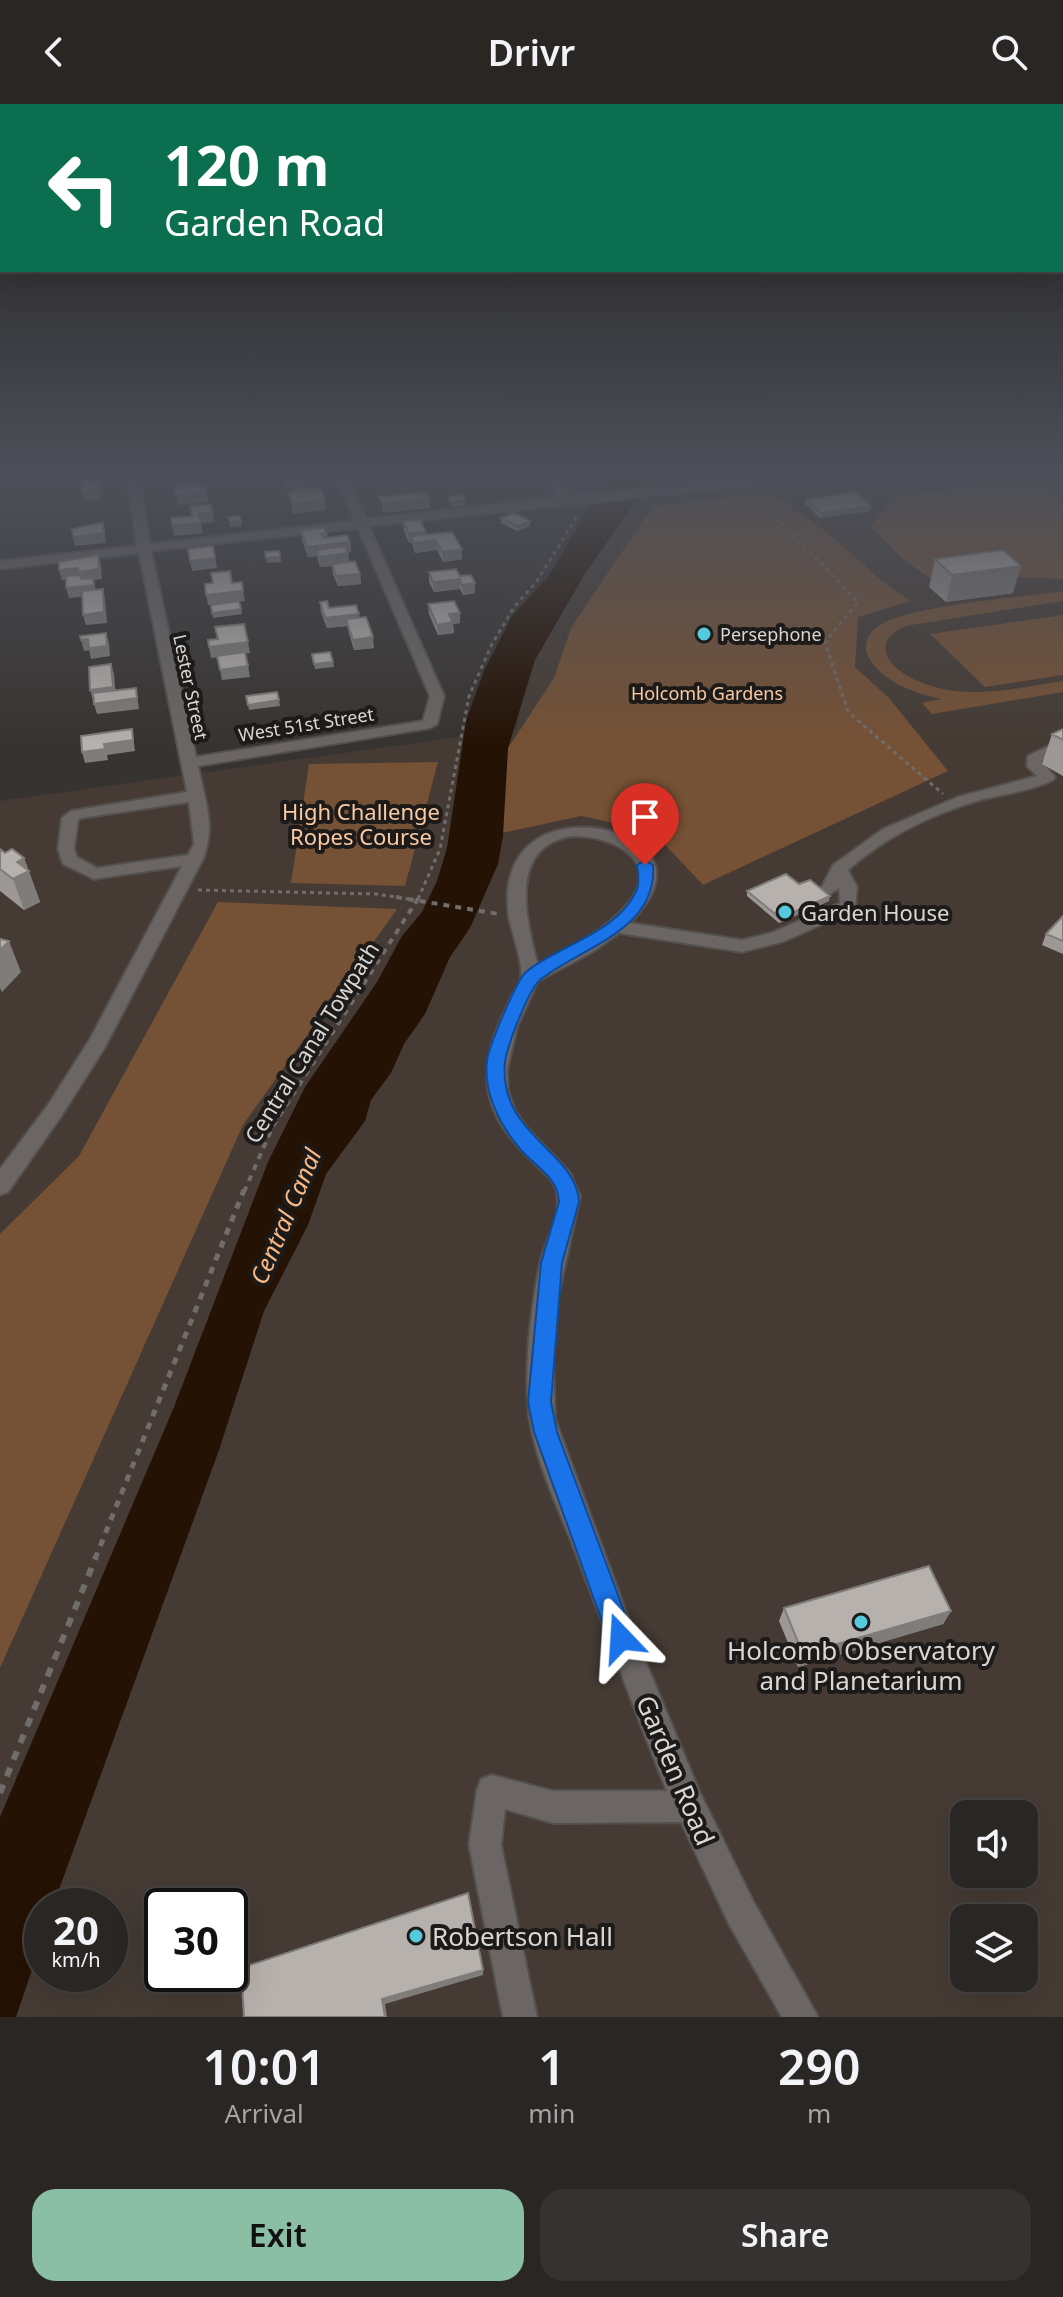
<!DOCTYPE html>
<style>
:root{--surface:#292624;--page:#353231;--text:#f1f3f6;--muted:#a5a5a6;--line:#454341;--accent:#8abfa5}
body{margin:0;font-family:"Noto Sans",sans-serif;background:var(--page);color:var(--text);height:100vh;display:flex;flex-direction:column;font-size:30px;white-space:nowrap}
*{box-sizing:border-box;margin:0}
p{font-size:26px;color:var(--muted)}
.icon{flex:none;width:44px;height:44px;fill:none;stroke:currentColor;stroke-width:2;stroke-linecap:round;stroke-linejoin:round}
.map{position:relative;height:1913px;overflow:hidden}
.panel{display:flex;flex-direction:column;background:var(--surface);flex:1}
.panel>*{flex:none}
.banner{position:absolute;left:0px;top:0px;width:1064px;height:168px;box-shadow:0 8px 32px #0002,0 0 0 2px var(--line);background:#0b6e4f;color:#fff;overflow:hidden}
.tools{position:absolute;left:950px;top:1696px;display:grid;gap:16px}
.tools a{display:grid;place-items:center;width:88px;height:88px;border-radius:16px;background:var(--surface);box-shadow:0 8px 32px #0002,0 0 0 2px var(--line);font-size:40px}
.speed{position:absolute;left:24px;top:1784px;display:flex;gap:16px;font-size:40px;font-weight:700;text-align:center}
.speed>*{display:grid;place-content:center;width:104px;height:104px;border-radius:50%;background:var(--surface);box-shadow:0 8px 32px #0002,0 0 0 2px var(--line);line-height:1}
.speed small{font-size:20px;font-weight:400}
.speed .limit{border:4px solid #111;border-radius:12px;background:#fff;color:#111}
.pin{position:absolute;display:grid;place-items:center;width:68px;height:68px;color:#fff;margin:-82px -34px;border-radius:50% 50% 50% 0;rotate:-45deg;box-shadow:0 0 8px #0007}
.pin .icon{rotate:45deg}
.me{position:absolute;width:88px;margin:-44px;rotate:340deg;stroke-linejoin:round;filter:drop-shadow(0 0 6px #0008)}
.turn{display:flex;align-items:center;gap:28px;height:168px;padding:0 32px;font-size:36px}
.turn .icon{width:104px;height:104px;stroke-width:2.5}
.turn b{display:block;font-size:56px;line-height:68px}
.eta{display:flex;justify-content:space-evenly;align-items:center;height:136px;text-align:center}
.eta b{font-size:48px;font-weight:600;line-height:56px}
.cta{display:flex;gap:16px;margin-top:auto;padding:16px 32px}
.cta a{flex:1;height:92px;border-radius:24px;background:var(--accent);color:#111;font-size:32px;font-weight:600;line-height:92px;text-align:center}
.cta a+a{background:var(--page);color:var(--text)}
header{display:flex;justify-content:space-between;align-items:center;height:104px;padding:0 32px;background:var(--surface);font-size:36px;font-weight:600}
.map>svg:first-child{display:block}
.built{fill:#453b34;fill-rule:evenodd}
.green{fill:#755135}
.water{fill:#241204}
.lines{fill:none;stroke-linecap:round;stroke-linejoin:round}
.minor-casing{stroke:#53504d;stroke-width:4}
.path-far3{stroke:#706d6a;stroke-width:3;stroke-dasharray:4 4;stroke-linecap:butt}
.path-far2{stroke:#706d6a;stroke-width:4;stroke-dasharray:6 6;stroke-linecap:butt}
.path-far1{stroke:#706d6a;stroke-width:5;stroke-dasharray:7 7;stroke-linecap:butt}
.path{stroke:#706d6a;stroke-width:6;stroke-dasharray:9 9;stroke-linecap:butt}
.minor{fill:#6b6663;fill-rule:evenodd}
.wall{fill:#9d9895}
.shaded-wall{fill:#7f7c79}
.building{fill:#b6b1ad;stroke:#7f7c79;stroke-width:2}
.route{fill:#1a73e8;stroke:#114b97;stroke-width:2}
.poi-dot{fill:#54cadc;stroke:#1d1b19;stroke-width:3}
.labels{text-anchor:middle;dominant-baseline:central;stroke-width:8;stroke-linejoin:round;paint-order:stroke}
.far-poi-label{font-size:18px;fill:#d9d7d4;stroke:#1d1b19;text-anchor:start}
.far-street-label{font-size:18px;fill:#d9d7d4;stroke:#1d1b19}
.far-park-label{font-size:18px;fill:#fbc9a3;stroke:#1d1b19}
.park-label{font-size:22px;fill:#fbc9a3;stroke:#1d1b19}
.poi-label{font-size:22px;fill:#d9d7d4;stroke:#1d1b19;text-anchor:start}
.street-label{font-size:22px;fill:#d9d7d4;stroke:#1d1b19}
.water-label{font-size:24px;font-style:italic;fill:#f9b884;stroke:#1d1b19}
.near-poi-label{font-size:26px;fill:#d9d7d4;stroke:#1d1b19}
.near-street-label{font-size:26px;fill:#d9d7d4;stroke:#1d1b19}
</style>
<header><svg class="icon" aria-label="back" viewBox="0 0 24 24"><path d="M15 5l-7 7 7 7"/></svg>Drivr<svg class="icon" aria-label="search" viewBox="0 0 24 24"><circle cx="10" cy="10" r="6"/><path d="M15 15l6 6"/></svg></header>
<div class="map">
<svg width="1063" height="1913" viewBox="0 0 1063 1913">
<rect width="100%" height="100%" fill="#373330"/>
<path class="built" d="M768,373H1063V1913H0V697L516,625L529,557L620,401L777,383ZM964,1710H1024V1770H964ZM42,1802H110V1870H42ZM162,1802H230V1870H162ZM964,1814H1024V1874H964Z"/>
<path class="green" d="M1037,378L1063,396V475L995,472L935,478L903,455L870,422L901,390Z
M770,389L829,430L882,477L911,497L858,513L855,563L889,594L948,667L703,781L652,727L581,712L502,729L508,644L554,574L571,524L645,413L657,402Z
M1063,487V497L905,522C895,527 882,535 886,549C889,559 898,566 906,571C955,600 1011,585 1063,577V588L932,610L922,599L941,595C913,588 879,578 866,548C865,537 869,528 879,522C906,502 1023,493 1063,487Z
M1063,511V571L985,583L930,530Z
M438,658L405,782L291,779L309,660Z
M218,798L397,805L243,1021L0,1564V1130L79,1052Z"/>
<path class="water" d="M615,373H653L586,468L535,556L508,644L503,732L498,760L470,824L450,853L425,910L404,940L391,969L371,996L365,1017L326,1070L308,1121L264,1207L219,1346L53,1802H42V1836L16,1913H0V1713L174,1303L268,1058L305,983L377,878L402,832L422,808L437,777L447,744L466,617L484,567L512,512L548,473L589,404Z"/>
<g class="lines">
<g class="minor-casing">
<path id="minor" d="M127,373H139L150,440L355,417L336,373H348L366,415L559,393L544,373H556L570,392L767,373H808L802,376L369,422L444,592L437,620L430,624L198,662C205,697 216,721 203,755L105,943L62,1011L8,1088L0,1091V1065L48,1001L90,935L182,762L94,775L63,760L58,745L62,714L71,707L187,688L139,449L0,465V457L137,442ZM358,424L430,592L423,617L196,653L151,447ZM189,698L194,740L188,751L97,764L77,753L74,745L78,716L81,714Z
M1063,635V646L1041,657L1055,673L1053,676C1029,688 1005,689 980,696C932,710 885,733 848,766L857,783L855,806L782,838L742,848L619,829L592,848L538,877L517,923L507,966L508,987L515,1007L527,1024L570,1069L580,1092L558,1193L553,1258L555,1315L635,1532L700,1689L753,1797L818,1913H782L729,1820L681,1718L553,1719L505,1705L501,1741L537,1913H503L469,1741L477,1686L481,1675L492,1671L553,1687H667C635,1609 607,1530 577,1452C559,1404 531,1351 528,1300C525,1254 531,1205 540,1160C545,1137 562,1113 557,1089C555,1076 544,1069 535,1060C514,1040 491,1014 488,984C484,952 497,923 510,896C513,889 520,881 521,874C524,861 512,829 509,814C491,692 646,712 656,765C659,787 643,804 630,819L742,836L771,829L840,799L839,784L830,790L821,785L833,761L883,725L958,693L1037,672L1027,662L1028,652ZM572,732C591,732 616,737 630,751C673,792 565,849 538,862C527,818 506,743 572,732Z"/>
</g>
<path class="path-far3" d="M741,393L779,416L858,498L825,538L848,608L943,690
M198,786L376,790L409,795
M418,795L440,745L469,592L492,540L514,503L537,477L578,411"/>
<path class="path-far2" d="M396,793L499,810
M244,1088L273,1022L419,793"/>
<path class="path-far1" d="M95,1455L244,1086"/>
<path class="path" d="M0,1689L96,1453"/>
<use href="#minor" class="minor"/>
</g>
<path class="wall" d="M806,395L871,402L870,407L820,414L805,400Z
M501,414L530,422L517,427L501,419Z
M403,417L426,431L462,445V455L443,458L437,446L415,449L412,439H409L404,427Z
M301,426L327,430V433L350,438L351,448H348L349,458L360,470L361,480L338,482L333,470L332,462L320,463L317,452L308,453L302,436Z
M935,455L1013,489L946,498L929,483Z
M429,468L460,472L475,479V489L463,491L460,485L434,488L429,478Z
M320,498L329,504L359,510V514L374,544L354,546L347,522L327,524L321,508Z
M428,500L460,519L453,520L454,529L438,531L429,510Z
M1063,625V672L1042,660L1052,630Z
M0,745L5,749L24,754L40,798L24,806L0,787Z
M747,787L829,797L779,819L747,792Z
M1063,812V850L1042,841L1046,830Z
M784,1504L951,1507L943,1520L798,1563L779,1517Z"/>
<path class="shaded-wall" d="M98,373L101,396L84,397L82,388Z
M303,373L304,383L286,385L285,375Z
M374,373H401L374,376Z
M498,373H513V375L498,376Z
M206,388L208,398L178,401L176,392Z
M430,395V404L383,409L382,400Z
M325,397L326,406L293,410L292,400Z
M465,397V401L451,403V398Z
M871,402L870,407L820,414L821,409Z
M213,408L215,418L201,419L203,429L174,432L172,422L199,410Z
M241,417L242,422L230,423V418Z
M530,417V422L517,427V422Z
M103,418L106,439L75,442L73,433Z
M426,428V437L411,432L412,439H409V429Z
M436,436L437,446L415,449L414,439Z
M350,438L351,448L318,452L316,446L317,452L308,453L307,443Z
M462,445V455L443,458L442,448Z
M348,449L349,459L320,463L319,453Z
M98,451L101,460L102,475L94,476L96,491L69,494L66,484L80,474L62,476L59,466Z
M280,453L281,458L267,459L266,454Z
M215,454L217,464L192,467L190,457Z
M1021,462L1013,489L946,498L952,471Z
M360,470L361,480L338,482L336,472Z
M460,475V485L434,488L433,478Z
M475,479V489L463,491L462,481Z
M103,485L105,495L107,519L86,521L83,511Z
M243,487L245,497L208,501L206,491Z
M241,505L242,510L213,514L212,509Z
M460,509V519L453,520L454,529L438,531L437,521L449,510Z
M359,510L360,520L346,515L347,522L327,524L325,514Z
M106,529L109,539L110,552L91,555L89,546L84,547L81,536Z
M373,533L374,544L354,546L353,536Z
M248,538L250,549L211,554L209,543Z
M333,558L334,563L315,565L314,560Z
M111,560L114,570L116,594L93,596L90,586Z
M248,562L250,573L222,576L220,566Z
M136,584L139,605L97,610L94,600Z
M279,596L280,602L249,606L248,601Z
M132,625L135,647L107,651L108,656L85,659L82,648Z
M24,754L40,798L24,806L13,775L17,758Z
M830,792L829,797L779,819L780,814Z
M9,837L21,868L2,888L0,884V846Z
M951,1507L943,1520L798,1563L803,1550Z
M483,1866V1871L385,1900L387,1913H385L382,1895Z"/>
<path class="building" d="M98,373L99,386L82,388L81,374Z
M284,373H303L285,375Z
M174,382H205L206,388L176,392Z
M320,383L325,397L292,400L288,388L297,385Z
M426,388L430,395L382,400L379,393Z
M855,388L871,402L821,409L806,395Z
M462,391L465,397L451,398L448,393Z
M211,400L213,408L199,410L201,419L172,422L171,414L192,412L190,402Z
M514,409L530,417L517,422L501,414Z
M239,412L241,417L230,418L228,413Z
M420,416L426,428L409,429L403,417Z
M103,418L104,429L73,433L72,425Z
M324,424L327,430H321L323,434L347,431L350,438L307,443L301,426Z
M452,428L462,445L442,448L436,436L414,439L411,432Z
M213,442L215,454L190,457L188,445Z
M345,442L348,449L319,453L316,446Z
M1003,446L1021,462L952,471L935,455Z
M279,447L280,453L266,454L265,448Z
M98,451L99,465L79,468L78,464L59,466V458Z
M355,457L360,470L336,472L332,460Z
M456,465L460,472L471,471L475,479L462,481L460,475L433,478L429,468Z
M230,467L232,479L242,478L243,487L206,491L205,480L213,479L211,469Z
M80,471L81,475L93,474L94,481L66,484V472Z
M103,485L104,508L83,511L82,487Z
M239,497L241,505L212,509L211,501Z
M327,497L329,504L356,501L359,510L325,514L320,498Z
M454,497L460,509L449,510L453,518L437,521L428,500Z
M366,513L373,533L353,536L346,515Z
M244,520L248,538L209,543L208,536L218,535L215,523Z
M106,529L107,542L89,544L88,535L81,536L80,532Z
M245,548L248,562L220,566L217,552Z
M330,548L333,558L314,560L312,550Z
M111,560L113,583L90,586L89,563Z
M136,584L137,594L94,600L93,589Z
M277,588L279,596L248,601L246,592Z
M132,625L133,636L104,640L105,645L82,648L81,632Z
M1063,625V636L1052,630Z
M0,745L5,749L12,745L24,754L17,758L29,767L13,775L0,765Z
M786,770L799,780L810,776L830,792L780,814L747,787Z
M1063,812V837L1046,830Z
M0,835L9,837L0,846Z
M929,1462L951,1507L803,1550L784,1504Z
M468,1789L483,1866L382,1895L385,1913H244L241,1864Z"/>
<linearGradient id="sky" x2="0" y2="1"><stop stop-color="#1e1c1a"/><stop offset="0.58" stop-color="#4d5059"/><stop offset="1" stop-color="#4d5059" stop-opacity="0"/></linearGradient>
<rect width="1063" height="641" fill="url(#sky)"/>
<path class="route" d="M645,756L653,761C658,826 582,843 541,875C529,884 507,942 505,958C498,1032 576,1046 579,1098L562,1159L551,1298L557,1328L634,1534L630,1544L621,1547L612,1544L608,1534L534,1328L528,1298L541,1159L559,1098C558,1073 536,1063 521,1046C500,1022 483,988 487,957C489,942 516,877 526,868C558,841 619,829 637,785C640,778 638,768 637,761Z"/>
<g class="poi-dot">
<circle cx="704" cy="530" r="8"/>
<circle cx="785" cy="808" r="8"/>
<circle cx="861" cy="1518" r="8"/>
<circle cx="416" cy="1832" r="8"/>
</g>
<g class="labels">
<g class="far-poi-label">
<text x="720" y="530">Persephone</text>
</g>
<g class="far-street-label">
<text transform="translate(191 583) rotate(78)">Lester Street</text>
<text transform="translate(306 620) rotate(-9)">West 51st Street</text>
</g>
<g class="far-park-label">
<text x="707" y="589">Holcomb Gardens</text>
</g>
<g class="park-label">
<text x="361" y="707">High Challenge<tspan x="361" dy="25">Ropes Course</tspan></text>
</g>
<g class="poi-label">
<text x="801" y="808">Garden House</text>
</g>
<g class="street-label">
<text transform="translate(311 938) rotate(-58)">Central Canal Towpath</text>
</g>
<g class="water-label">
<text transform="translate(285 1112) rotate(-67)">Central Canal</text>
</g>
<g class="near-poi-label">
<text x="861" y="1546">Holcomb Observatory<tspan x="861" dy="30">and Planetarium</tspan></text>
<text x="432" y="1832" text-anchor="start">Robertson Hall</text>
</g>
<g class="near-street-label">
<text transform="translate(676 1666) rotate(67)">Garden Road</text>
</g>
</g>
</svg>
<div class="tools">
<a><svg class="icon" aria-label="sound" viewBox="0 0 24 24"><path d="M4 9h4l5-4v14l-5-4H4zM17 9q2 3 0 6"/></svg></a>
<a><svg class="icon" aria-label="layers" viewBox="0 0 24 24"><path d="M12 4l9 5-9 5-9-5zM3 14l9 5 9-5"/></svg></a>
</div>
<div class="speed"><div>20<small>km/h</small></div><div class="limit">30</div></div>
<div class="pin" style="left:645px;top:761px;background:#d93025"><svg class="icon" aria-label="arrive" viewBox="0 0 24 24"><path d="M6 21V4h12l-3 4 3 4H6"/></svg></div>
<svg class="me" style="left:621px;top:1534px" viewBox="-20 -20 40 40"><path d="M0-17L14 15 0 8-14 15z" fill="#1a73e8" stroke="#fff" stroke-width="4"/></svg>
<div class="banner">
<div class="turn"><svg class="icon" aria-label="left" viewBox="0 0 24 24"><path d="M17 20v-9H6M10 6l-5 5 5 5"/></svg><div><b>120 m</b>Garden Road</div></div>
</div>
</div>
<section class="panel">
<div class="eta">
<div><b>10:01</b><p>Arrival</p></div>
<div><b>1</b><p>min</p></div>
<div><b>290</b><p>m</p></div>
</div>
<div class="cta"><a>Exit</a><a>Share</a></div>
</section>
